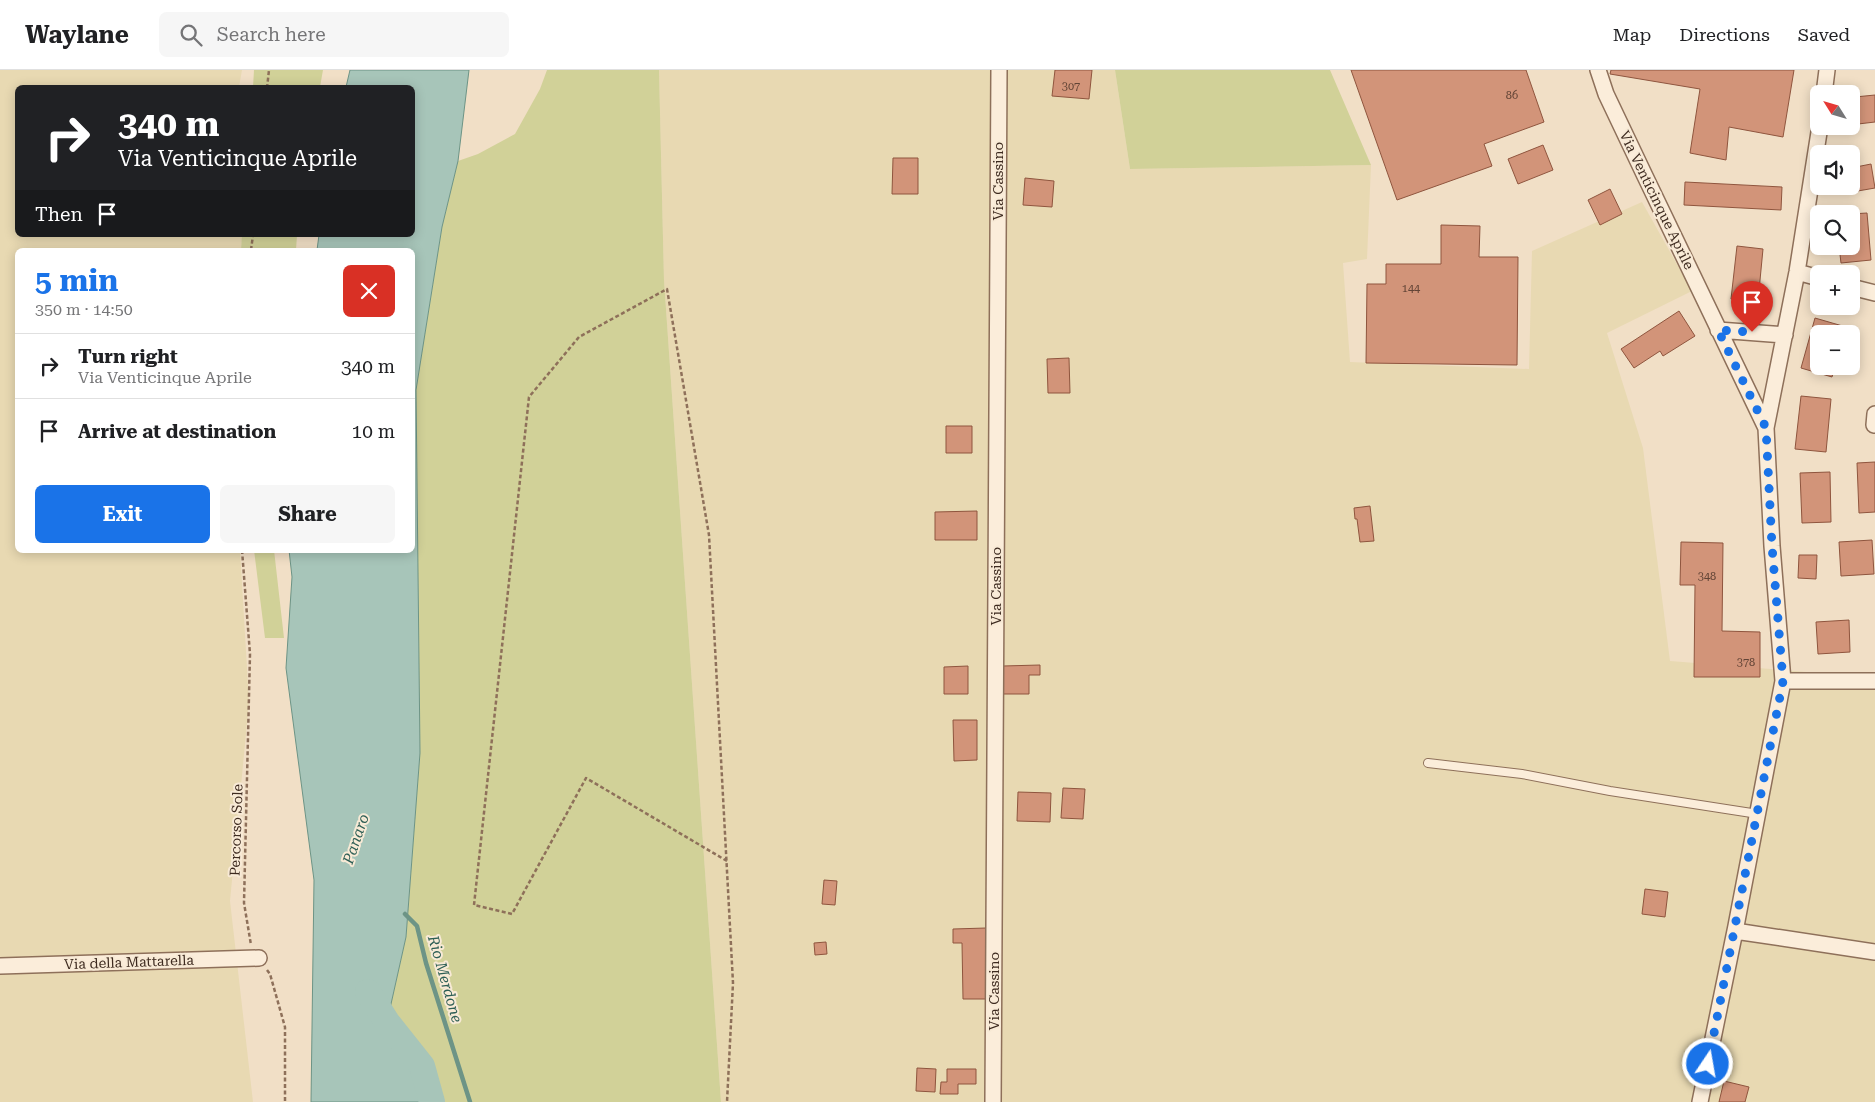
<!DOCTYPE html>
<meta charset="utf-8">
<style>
:root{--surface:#fff;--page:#f6f6f6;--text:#202124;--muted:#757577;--line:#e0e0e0;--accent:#1a73e8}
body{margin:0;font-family:"Roboto Serif",serif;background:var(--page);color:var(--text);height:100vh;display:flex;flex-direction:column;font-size:19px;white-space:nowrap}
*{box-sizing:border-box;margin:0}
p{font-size:16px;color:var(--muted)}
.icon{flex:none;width:28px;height:28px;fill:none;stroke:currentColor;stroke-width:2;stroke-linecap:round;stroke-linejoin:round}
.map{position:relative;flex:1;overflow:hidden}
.drawer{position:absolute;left:15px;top:178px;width:400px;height:305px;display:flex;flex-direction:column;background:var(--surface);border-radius:8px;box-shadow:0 2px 12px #0003}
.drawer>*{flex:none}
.banner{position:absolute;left:15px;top:15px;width:400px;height:152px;border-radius:8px;box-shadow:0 2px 12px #0003;background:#202124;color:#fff;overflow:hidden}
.needle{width:32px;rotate:307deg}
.tools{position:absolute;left:1810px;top:15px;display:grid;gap:10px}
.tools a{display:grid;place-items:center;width:50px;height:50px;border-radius:8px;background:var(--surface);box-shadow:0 2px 12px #0003;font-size:25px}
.pin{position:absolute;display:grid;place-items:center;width:42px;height:42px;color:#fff;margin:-51px -21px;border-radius:50% 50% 50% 0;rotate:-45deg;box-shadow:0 0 5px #0007}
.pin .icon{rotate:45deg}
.me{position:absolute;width:55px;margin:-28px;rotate:12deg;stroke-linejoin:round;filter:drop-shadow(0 0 4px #0008)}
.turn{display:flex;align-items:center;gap:18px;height:105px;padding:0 20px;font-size:22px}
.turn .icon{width:65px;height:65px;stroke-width:2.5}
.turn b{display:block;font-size:35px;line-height:42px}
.then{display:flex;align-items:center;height:48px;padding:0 20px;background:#0003;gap:10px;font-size:19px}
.round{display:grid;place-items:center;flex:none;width:52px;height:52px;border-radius:8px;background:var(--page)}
.summary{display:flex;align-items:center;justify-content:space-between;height:85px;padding:0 20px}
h1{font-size:30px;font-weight:700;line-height:38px;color:var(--accent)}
.cta{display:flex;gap:10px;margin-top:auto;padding:10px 20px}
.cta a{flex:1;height:58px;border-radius:8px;background:var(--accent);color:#fff;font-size:20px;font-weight:700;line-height:58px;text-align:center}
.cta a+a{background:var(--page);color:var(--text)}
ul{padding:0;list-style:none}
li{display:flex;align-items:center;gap:15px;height:65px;padding:0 20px;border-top:1px solid var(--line)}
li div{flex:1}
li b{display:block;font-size:19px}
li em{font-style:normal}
header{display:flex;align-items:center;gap:30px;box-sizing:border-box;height:70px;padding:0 25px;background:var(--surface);border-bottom:1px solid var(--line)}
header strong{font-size:24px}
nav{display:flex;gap:28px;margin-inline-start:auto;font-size:18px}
.search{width:350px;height:45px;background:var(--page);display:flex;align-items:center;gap:12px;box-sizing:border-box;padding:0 18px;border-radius:8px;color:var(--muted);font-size:19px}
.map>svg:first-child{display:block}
.farmland{fill:#e8d9b2}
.green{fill:#d1d198}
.water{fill:#a7c5b9;stroke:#6d9486}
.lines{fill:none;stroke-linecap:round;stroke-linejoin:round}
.stream{stroke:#6d9486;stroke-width:4.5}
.river{stroke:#a7c5b9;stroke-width:26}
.building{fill:#d29479;stroke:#8f553e}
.lane-casing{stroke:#8e705a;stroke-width:10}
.street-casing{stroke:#8e705a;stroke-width:18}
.path{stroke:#8e705a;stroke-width:2.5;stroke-dasharray:4 2.5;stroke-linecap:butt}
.lane{stroke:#fbedda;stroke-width:8}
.street{stroke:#fbedda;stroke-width:15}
.route{stroke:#1a73e8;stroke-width:9;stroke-dasharray:0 16.2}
.labels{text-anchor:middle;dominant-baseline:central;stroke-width:4;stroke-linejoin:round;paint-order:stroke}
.number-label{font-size:11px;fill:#624436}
.street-label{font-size:14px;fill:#3d2a1f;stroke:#f8ead6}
.water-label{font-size:15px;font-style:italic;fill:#2d5e55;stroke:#f8ead6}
</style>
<header>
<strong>Waylane</strong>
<div class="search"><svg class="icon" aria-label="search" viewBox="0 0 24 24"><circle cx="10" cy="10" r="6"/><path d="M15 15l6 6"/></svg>Search here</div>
<nav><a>Map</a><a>Directions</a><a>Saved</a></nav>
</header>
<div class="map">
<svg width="1875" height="1032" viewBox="0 0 1875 1032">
<rect width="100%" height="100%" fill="#f1dfc6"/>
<path class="farmland" d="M0,0H242L239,17L18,18V165H242V170L241,180H18V480H240L249,632L230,831L253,1032H0Z
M659,0H1115L1130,99L1371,95L1367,189L1343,193L1350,292L1529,299L1532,181L1642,132L1692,221L1607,263L1643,378L1670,591L1819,603L1875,605V1032H721L664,210Z"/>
<path class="green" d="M254,0H323L320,17H253Z
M547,0H659L664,210L721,1032H432L422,996L387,952L406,867L420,683L416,320L442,157L458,91L478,84L515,64L540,19Z
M1115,0H1330L1371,95L1130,99Z
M242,165H297L296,180H241Z
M254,480H274L284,568H265Z"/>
<path class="water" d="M350,0H469L458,91L442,157L416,320L420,683L406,867L387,952L422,996L432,1032H311L314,810L286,598L292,507L289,480H412V180H317L319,165H412V18L346,17Z"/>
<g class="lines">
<path class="stream" d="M405,844L417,856L426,893L470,1032"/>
<path class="river" d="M368,922L387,952L422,996L432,1032"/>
</g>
<path class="building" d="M1055,0H1092L1089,29L1052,26Z
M1351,0H1526L1544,52L1484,74L1492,96L1397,130Z
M1611,0H1794L1783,67L1729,57L1726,90L1690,83L1700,19L1610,4Z
M1875,25V52L1858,54L1855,27Z
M1543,75L1553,100L1518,114L1508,89Z
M893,88H918V124H892Z
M1871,94L1875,118L1852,122L1851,98Z
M1025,108L1054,111L1052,137L1023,135Z
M1685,112L1782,117L1781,140L1684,135Z
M1610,119L1622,144L1600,155L1588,130Z
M1867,143L1871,190L1841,193L1839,176H1851V144Z
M1441,155L1480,156L1479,187H1518L1517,295L1366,293L1367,214H1386V194H1441Z
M1737,176L1763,179L1758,231L1731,229Z
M1679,241L1695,266L1663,286L1660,281L1634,298L1621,279Z
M1815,248L1846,257L1844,264H1819V296H1835L1832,307L1801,298Z
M1069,288L1070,323H1048L1047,289Z
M1801,326L1831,329L1826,382L1795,379Z
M946,356H972V383H946Z
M1875,392V442L1859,443L1857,393Z
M1830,402L1831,452L1802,453L1800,403Z
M1370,436L1374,471L1360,472L1357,449H1355L1354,438Z
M977,441V470H935V442Z
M1872,470L1874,504L1841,506L1839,472Z
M1681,472L1723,473L1722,561L1760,562V607H1694L1695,515H1680Z
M1799,485H1817L1816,509L1798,508Z
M1849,550L1850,582L1818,584L1816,552Z
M1040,595V605H1029V624H1003V596Z
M968,596V624H944V597Z
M953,650H977V690L954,691Z
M1063,718L1085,719L1083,749L1061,748Z
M1018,722L1051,723L1050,752L1017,751Z
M824,810L837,811L835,835L822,834Z
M1645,819L1668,822L1665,847L1642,844Z
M986,858V929H963L962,873H953V859Z
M826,872L827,884L815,885L814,873Z
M917,998L936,999L935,1022L916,1021Z
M947,999H976V1014H958V1024H940L941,1012H947Z
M1724,1011L1749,1017L1745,1032H1719Z"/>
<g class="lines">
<g class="lane-casing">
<path id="lane" d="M1428,693L1522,704L1610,721L1758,744"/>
</g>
<g class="street-casing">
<path id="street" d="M1598,0L1606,24L1644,104L1766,358L1772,476L1783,611L1736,856L1700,1032
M1824,24L1827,0
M1797,202L1819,208
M1851,217L1875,223
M1718,260L1785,265
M1874,355L1875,344
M1766,358L1797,202L1820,56
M1783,611H1875
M1735,861L1875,882
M0,896L259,888
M993,1032L999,0"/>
</g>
<path class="path" d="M267,18L269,0
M251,180L253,165
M242,480L250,584L244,833L251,875
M727,791L586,708L512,844L474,835L529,327L579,267L667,219L709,465L733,913L727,1032
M267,900L270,904L285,957V1032"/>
<use href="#lane" class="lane"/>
<use href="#street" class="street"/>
</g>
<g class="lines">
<path class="route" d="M1708,994L1783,611L1772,476L1766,358L1718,260L1752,262"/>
</g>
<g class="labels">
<g class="number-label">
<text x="1071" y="16">307</text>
<text x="1512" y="25">86</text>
<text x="1411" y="218">144</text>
<text x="1707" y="506">348</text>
<text x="1746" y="592">378</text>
</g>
<g class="street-label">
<text transform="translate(998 111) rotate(-90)">Via Cassino</text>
<text transform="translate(1657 130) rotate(64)">Via Venticinque Aprile</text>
<text transform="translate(996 516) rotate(-90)">Via Cassino</text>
<text transform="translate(236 760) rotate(-88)">Percorso Sole</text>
<text transform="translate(129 892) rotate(-2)">Via della Mattarella</text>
<text transform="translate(994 921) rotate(-90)">Via Cassino</text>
</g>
<g class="water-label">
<text transform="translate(356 769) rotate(-71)">Panaro</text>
<text transform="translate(445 909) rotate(74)">Rio Merdone</text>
</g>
</g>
</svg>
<div class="tools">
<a><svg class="needle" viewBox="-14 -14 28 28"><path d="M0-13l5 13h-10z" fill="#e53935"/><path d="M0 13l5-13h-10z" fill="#757577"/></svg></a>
<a><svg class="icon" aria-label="sound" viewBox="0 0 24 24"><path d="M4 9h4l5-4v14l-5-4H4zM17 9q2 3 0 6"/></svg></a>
<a><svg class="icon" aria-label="search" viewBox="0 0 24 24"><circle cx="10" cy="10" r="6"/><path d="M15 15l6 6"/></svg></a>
<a>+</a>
<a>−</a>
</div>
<div class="pin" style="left:1752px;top:262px;background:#d93025"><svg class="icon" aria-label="arrive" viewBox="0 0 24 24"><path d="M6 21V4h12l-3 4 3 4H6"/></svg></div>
<svg class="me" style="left:1708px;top:994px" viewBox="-20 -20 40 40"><circle r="17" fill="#1a73e8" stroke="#fff" stroke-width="3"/><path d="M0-11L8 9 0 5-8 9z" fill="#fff"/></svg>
<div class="banner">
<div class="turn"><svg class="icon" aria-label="right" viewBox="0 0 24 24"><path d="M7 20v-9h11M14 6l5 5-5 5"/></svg><div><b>340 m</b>Via Venticinque Aprile</div></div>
<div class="then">Then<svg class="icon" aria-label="arrive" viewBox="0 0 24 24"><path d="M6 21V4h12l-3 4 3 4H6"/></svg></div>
</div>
<section class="drawer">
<div class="summary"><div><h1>5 min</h1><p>350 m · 14:50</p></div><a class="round" style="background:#d93025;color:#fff"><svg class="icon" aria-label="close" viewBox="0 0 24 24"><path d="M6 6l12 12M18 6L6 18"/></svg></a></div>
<ul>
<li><svg class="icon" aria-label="right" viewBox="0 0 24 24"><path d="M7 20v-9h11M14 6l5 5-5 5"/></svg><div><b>Turn right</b><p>Via Venticinque Aprile</p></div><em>340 m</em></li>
<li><svg class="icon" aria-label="arrive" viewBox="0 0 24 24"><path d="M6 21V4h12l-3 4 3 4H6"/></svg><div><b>Arrive at destination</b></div><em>10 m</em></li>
</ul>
<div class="cta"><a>Exit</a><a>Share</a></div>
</section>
</div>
